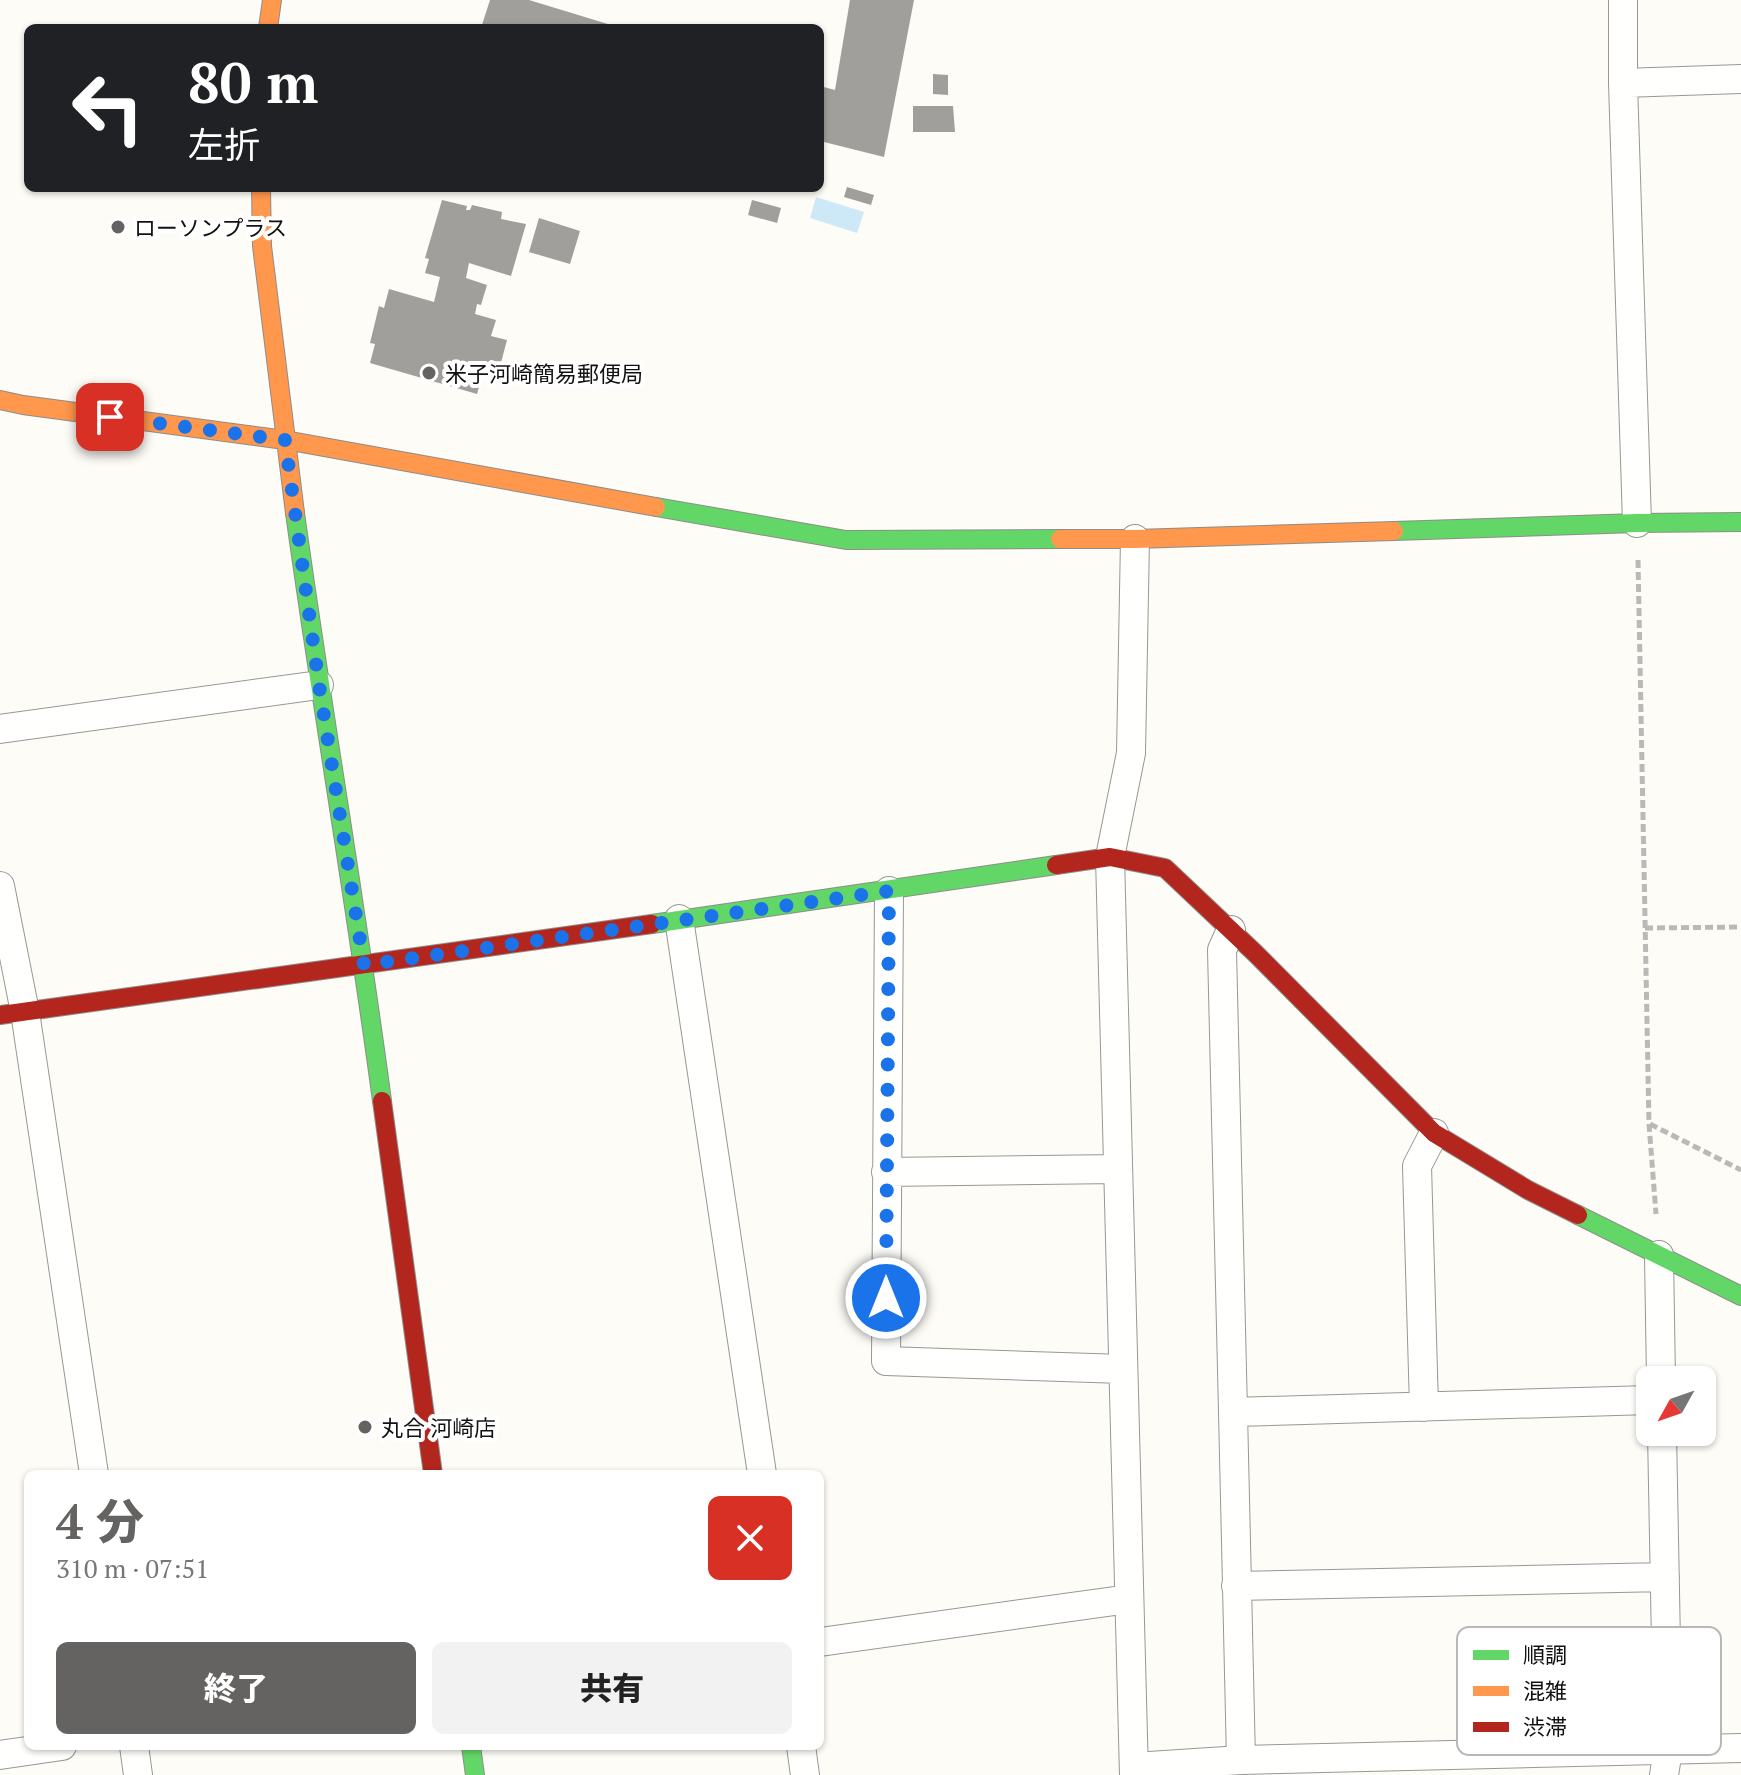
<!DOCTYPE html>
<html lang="ja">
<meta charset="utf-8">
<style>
:root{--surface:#fff;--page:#f2f2f2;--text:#222;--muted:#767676;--accent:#646362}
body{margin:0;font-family:"PT Serif","Noto Sans JP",serif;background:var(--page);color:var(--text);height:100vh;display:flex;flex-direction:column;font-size:30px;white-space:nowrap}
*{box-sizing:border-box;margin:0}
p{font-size:26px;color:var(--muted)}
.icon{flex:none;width:44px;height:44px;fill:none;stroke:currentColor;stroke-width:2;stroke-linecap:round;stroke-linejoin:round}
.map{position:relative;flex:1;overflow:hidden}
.side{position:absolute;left:24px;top:1470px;width:800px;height:280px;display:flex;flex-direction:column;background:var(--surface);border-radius:12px;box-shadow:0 2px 6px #0004}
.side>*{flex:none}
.guide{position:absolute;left:24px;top:24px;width:800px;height:168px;border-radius:12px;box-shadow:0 2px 6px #0004;background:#202124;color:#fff;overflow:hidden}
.needle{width:52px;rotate:230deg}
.fabs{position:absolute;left:1636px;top:1366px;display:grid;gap:16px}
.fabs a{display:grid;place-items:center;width:80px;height:80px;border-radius:12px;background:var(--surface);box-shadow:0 2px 6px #0004;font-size:40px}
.pin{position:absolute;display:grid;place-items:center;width:68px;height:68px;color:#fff;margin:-34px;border-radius:16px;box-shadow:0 4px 12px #0006}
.me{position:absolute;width:88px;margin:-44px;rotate:0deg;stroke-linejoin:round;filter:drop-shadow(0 0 6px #0008)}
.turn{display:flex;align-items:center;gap:28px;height:168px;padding:0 32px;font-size:36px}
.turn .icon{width:104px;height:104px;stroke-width:2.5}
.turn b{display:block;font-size:56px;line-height:68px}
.round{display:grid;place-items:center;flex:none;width:84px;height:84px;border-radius:12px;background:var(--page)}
.headline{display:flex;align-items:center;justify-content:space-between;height:136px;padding:0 32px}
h1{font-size:48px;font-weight:800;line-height:60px;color:var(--accent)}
.action{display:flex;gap:16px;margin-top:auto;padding:16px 32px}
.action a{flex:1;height:92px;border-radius:12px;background:var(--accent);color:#fff;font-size:32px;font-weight:800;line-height:92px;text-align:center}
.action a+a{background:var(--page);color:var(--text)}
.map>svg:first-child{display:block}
.water{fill:#cde8f7}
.building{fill:#a19f9c}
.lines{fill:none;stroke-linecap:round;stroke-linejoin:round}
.street-casing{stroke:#979795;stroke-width:30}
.fast-casing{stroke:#8e8d8b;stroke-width:20}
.slow-casing{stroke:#8e8d8b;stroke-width:20}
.jam-casing{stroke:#8e8d8b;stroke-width:20}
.path{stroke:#b9b9b8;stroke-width:5;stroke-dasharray:8 4;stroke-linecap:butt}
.street{stroke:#fffffe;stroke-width:28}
.fast{stroke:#63d668;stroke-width:18}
.slow{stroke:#ff974d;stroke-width:18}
.jam{stroke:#b3261e;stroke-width:18}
.route{stroke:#1a73e8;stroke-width:14;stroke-dasharray:0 25.2}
.poi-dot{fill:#646362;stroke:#fff;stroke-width:3}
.labels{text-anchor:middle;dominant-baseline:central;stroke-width:8;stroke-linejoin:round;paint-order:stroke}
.poi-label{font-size:22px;fill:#111;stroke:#fff;text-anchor:start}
.key{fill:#fff;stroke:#b8b8b8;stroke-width:2}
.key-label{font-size:22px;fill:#111}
</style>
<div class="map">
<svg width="1741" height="1775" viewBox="0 0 1741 1775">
<rect width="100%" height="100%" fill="#fdfcf7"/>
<path class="water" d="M816,197L864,212L857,233L810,218Z"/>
<path class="building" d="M490,0H529L621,28H481Z
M850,0H914L884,157L820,141V86L835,90Z
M933,74L948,75V95L933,94Z
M913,106H953L955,132H913Z
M847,187L874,195L871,205L844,197Z
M442,200L467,206L466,210H470L472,205L502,212L501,219L526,224L511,276L469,263L466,278L487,285L481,305L477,304L475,314L496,320L491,336L507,340L497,378L483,373L477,394L370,363L375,344L370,343L379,306L384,308L389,289L434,302L440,277L425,273L429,259L425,258Z
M752,200L781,208L777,223L748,215Z
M539,218L580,231L570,264L529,252Z"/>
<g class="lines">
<g class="street-casing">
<path id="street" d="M1623,0V83L1637,523
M1623,83L1741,79
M0,729L319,685
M0,886L25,1012L94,1474
M889,891L886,1361L1123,1369
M679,919L762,1474
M1231,930L1222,950L1233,1412L1650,1400
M886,1172L1118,1169
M1659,1255L1661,1380
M1424,1407L1417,1166L1434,1133
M1233,1412L1241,1760
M1662,1432L1668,1750L1664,1775
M1236,1586L1665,1577
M820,1642L1129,1599
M134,1746L138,1775
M801,1746L805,1775
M0,1755L62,1746
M1134,1767L1241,1760L1741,1748
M1134,1775L1110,857L1131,753L1135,539"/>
</g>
<g class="fast-casing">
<path id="fast" d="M656,507L846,540L1060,539
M295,513C322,709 356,905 382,1101
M1394,531L1637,523L1741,522
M652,924L1056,865
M1578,1215L1741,1296
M471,1746L475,1775"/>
</g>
<g class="slow-casing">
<path id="slow" d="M268,28L272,0
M261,188L262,246L295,513
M0,400L23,405L285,440L656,507
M1060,539H1135L1394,531"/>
</g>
<g class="jam-casing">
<path id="jam" d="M1056,865L1110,857L1165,868L1256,954L1434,1133L1528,1190L1578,1215
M0,1015L652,924
M382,1101L433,1474"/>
</g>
<path class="path" d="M1638,560L1649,1124L1656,1214
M1645,928L1741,927
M1650,1124L1741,1170"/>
<use href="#street" class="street"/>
<use href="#fast" class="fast"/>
<use href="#slow" class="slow"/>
<use href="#jam" class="jam"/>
</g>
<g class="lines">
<path class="route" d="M110,417L285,440L319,685L364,965L889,891L886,1298"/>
</g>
<g class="poi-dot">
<circle cx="118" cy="227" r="8"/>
<circle cx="429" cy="373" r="8"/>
<circle cx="365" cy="1427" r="8"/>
</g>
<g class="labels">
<g class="poi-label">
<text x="134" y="227">ローソンプラス</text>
<text x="445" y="373">米子河崎簡易郵便局</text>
<text x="381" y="1427">丸合 河崎店</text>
</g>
</g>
<rect x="1457" y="1627" width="264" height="128" rx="12" class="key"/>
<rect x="1473" y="1650" width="36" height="10" fill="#63d668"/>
<rect x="1473" y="1686" width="36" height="10" fill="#ff974d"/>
<rect x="1473" y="1722" width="36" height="10" fill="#b3261e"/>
<g class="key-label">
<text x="1523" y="1663">順調</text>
<text x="1523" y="1699">混雑</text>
<text x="1523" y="1735">渋滞</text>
</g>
</svg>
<div class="fabs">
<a><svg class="needle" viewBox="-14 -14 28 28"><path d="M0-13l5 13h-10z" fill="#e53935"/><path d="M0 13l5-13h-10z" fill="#767676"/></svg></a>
</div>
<div class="pin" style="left:110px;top:417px;background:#d93025"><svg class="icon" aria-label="arrive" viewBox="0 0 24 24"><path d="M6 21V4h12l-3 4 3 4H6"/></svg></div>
<svg class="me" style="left:886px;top:1298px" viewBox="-20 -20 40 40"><circle r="17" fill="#1a73e8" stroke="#fff" stroke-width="3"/><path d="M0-11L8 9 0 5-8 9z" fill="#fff"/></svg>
<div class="guide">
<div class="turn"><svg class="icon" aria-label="left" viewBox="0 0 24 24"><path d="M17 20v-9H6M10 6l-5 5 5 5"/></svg><div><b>80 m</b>左折</div></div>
</div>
<section class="side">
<div class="headline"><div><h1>4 分</h1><p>310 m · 07:51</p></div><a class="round" style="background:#d93025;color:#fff"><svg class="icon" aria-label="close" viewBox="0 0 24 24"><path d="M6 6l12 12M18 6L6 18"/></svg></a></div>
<div class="action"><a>終了</a><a>共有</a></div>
</section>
</div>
